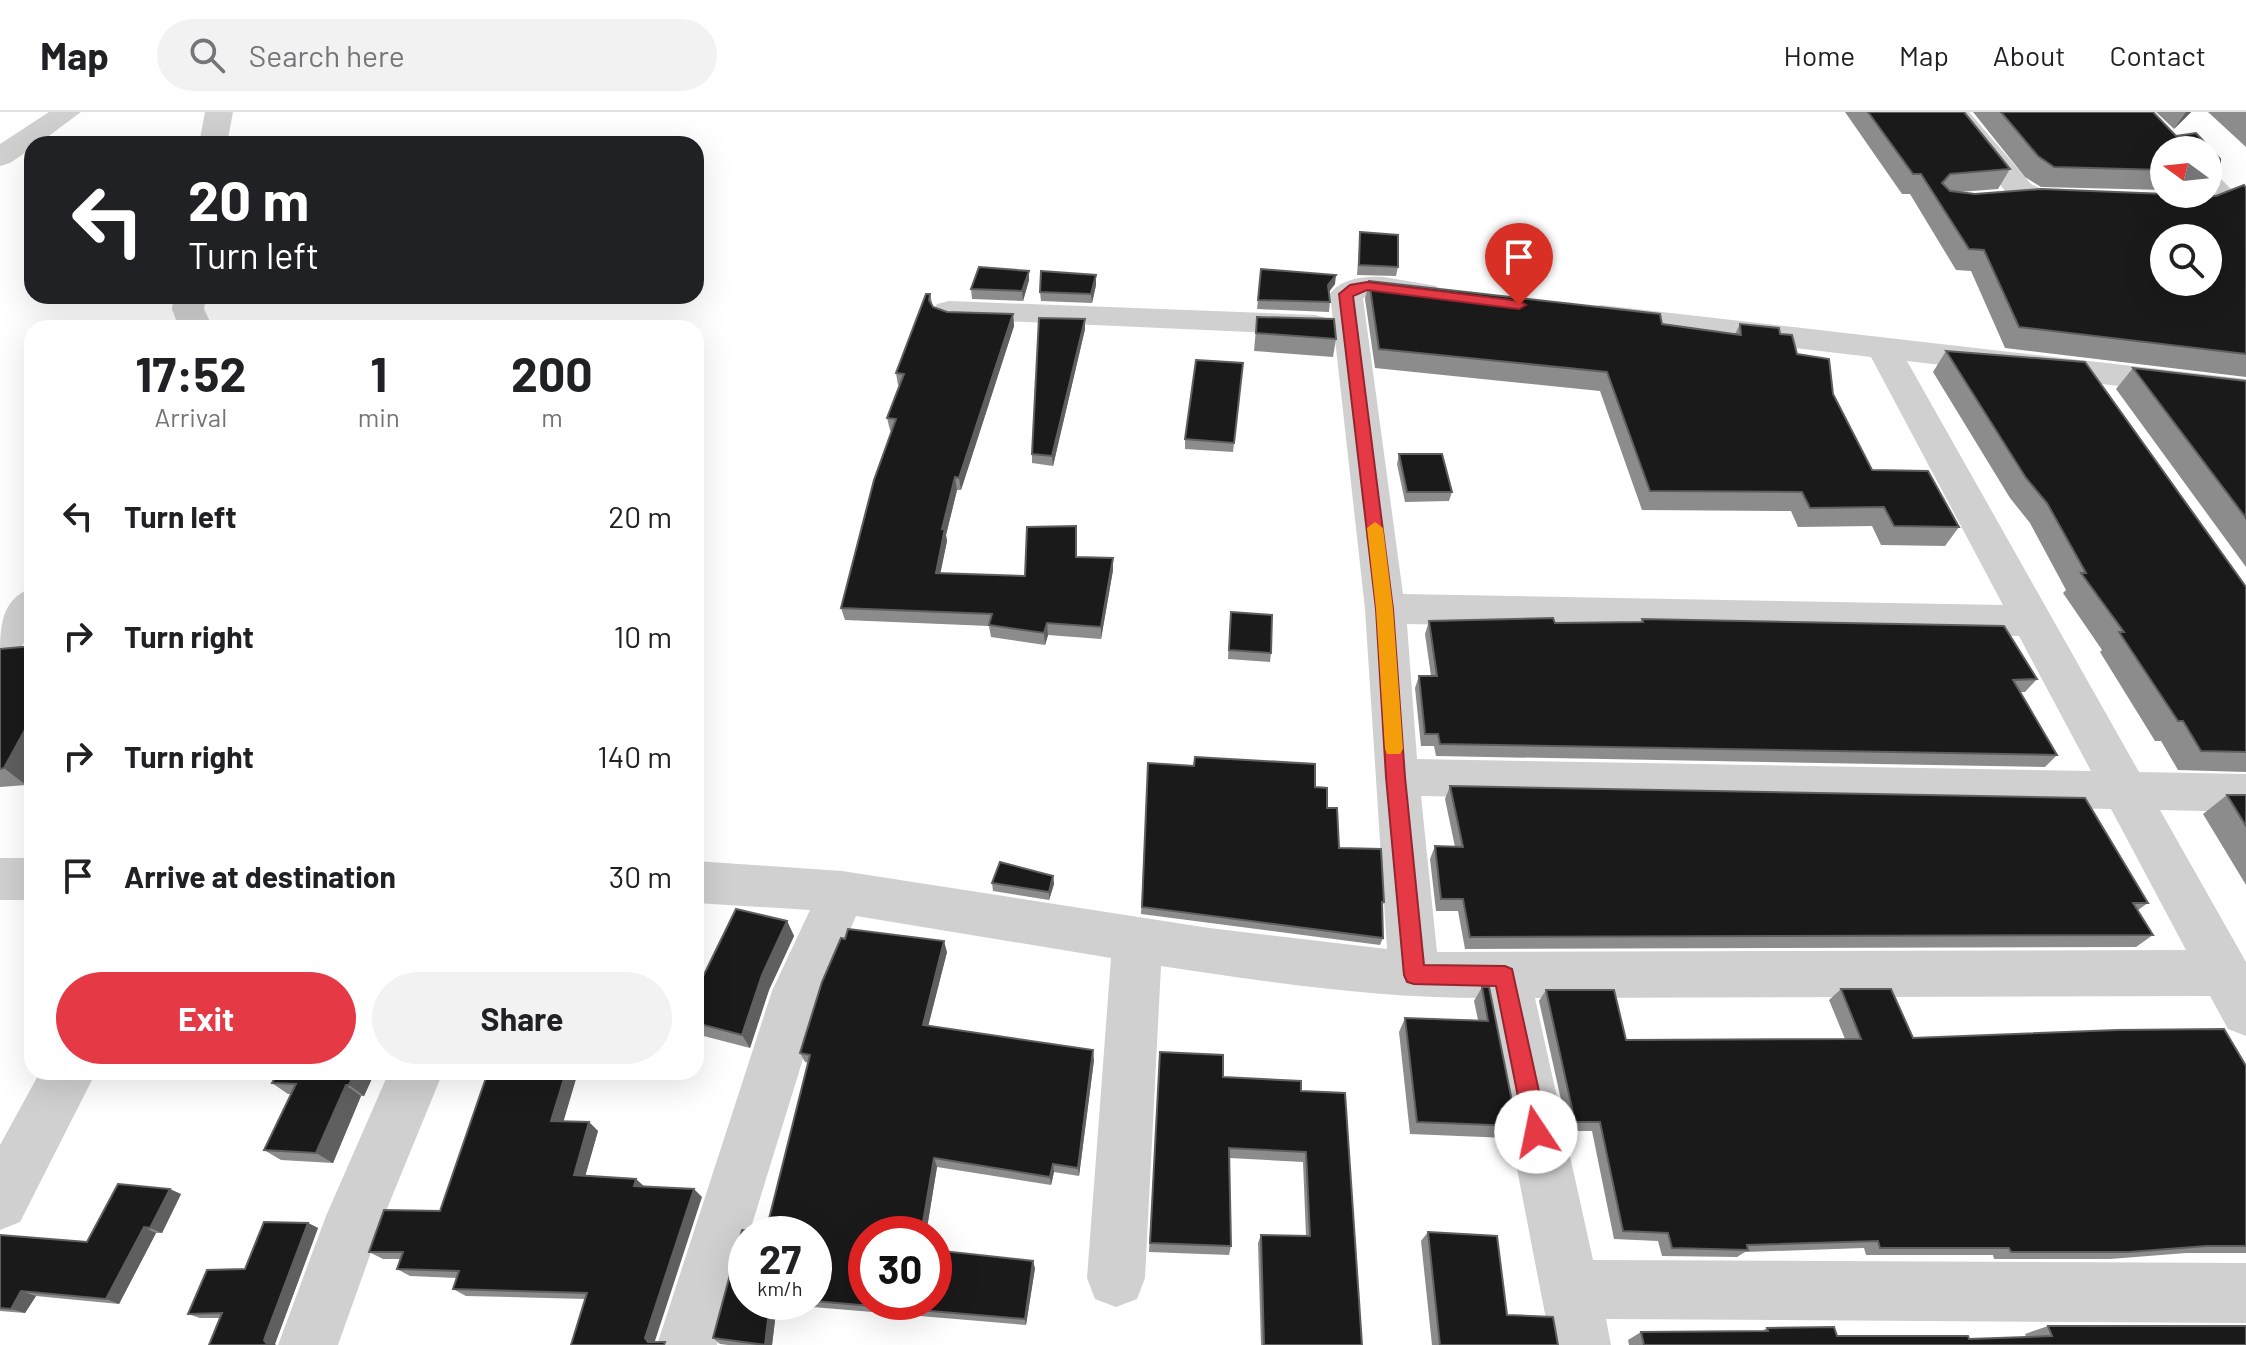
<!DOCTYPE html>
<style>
:root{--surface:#fff;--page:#f2f2f2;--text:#202124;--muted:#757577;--line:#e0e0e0;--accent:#e63946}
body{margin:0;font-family:Barlow,sans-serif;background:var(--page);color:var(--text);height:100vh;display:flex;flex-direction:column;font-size:30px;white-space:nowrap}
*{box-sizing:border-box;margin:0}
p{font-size:26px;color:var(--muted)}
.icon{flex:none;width:44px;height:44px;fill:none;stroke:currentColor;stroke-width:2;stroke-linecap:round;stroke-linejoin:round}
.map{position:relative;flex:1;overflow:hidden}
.sheet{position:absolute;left:24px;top:208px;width:680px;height:760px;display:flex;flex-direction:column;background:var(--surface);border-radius:24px;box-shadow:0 8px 32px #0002}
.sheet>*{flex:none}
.hud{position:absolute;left:24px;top:24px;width:680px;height:168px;border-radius:24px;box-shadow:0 8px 32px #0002;background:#202124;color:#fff;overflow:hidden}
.needle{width:52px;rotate:285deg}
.buttons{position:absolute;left:2150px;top:24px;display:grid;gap:16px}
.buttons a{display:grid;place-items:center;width:72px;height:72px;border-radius:50%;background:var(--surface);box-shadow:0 8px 32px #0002;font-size:40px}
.speed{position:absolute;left:728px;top:1104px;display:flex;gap:16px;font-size:40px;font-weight:700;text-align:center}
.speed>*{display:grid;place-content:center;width:104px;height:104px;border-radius:50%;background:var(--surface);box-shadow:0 8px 32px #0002;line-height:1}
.speed small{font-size:20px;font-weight:400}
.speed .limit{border:12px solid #d22;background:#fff;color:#111}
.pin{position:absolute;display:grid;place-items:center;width:68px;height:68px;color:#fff;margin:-82px -34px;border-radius:50% 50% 50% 0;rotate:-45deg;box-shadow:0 0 8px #0007}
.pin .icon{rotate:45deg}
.me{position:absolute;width:88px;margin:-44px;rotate:349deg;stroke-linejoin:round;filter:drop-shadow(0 0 6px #0008)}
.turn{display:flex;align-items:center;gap:28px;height:168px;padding:0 32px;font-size:36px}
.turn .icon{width:104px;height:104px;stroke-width:2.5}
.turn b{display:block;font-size:56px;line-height:68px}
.eta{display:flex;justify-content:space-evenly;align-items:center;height:136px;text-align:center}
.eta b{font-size:48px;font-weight:700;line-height:56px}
.cta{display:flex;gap:16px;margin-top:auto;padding:16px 32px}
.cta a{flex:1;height:92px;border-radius:48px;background:var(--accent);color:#fff;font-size:32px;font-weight:700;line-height:92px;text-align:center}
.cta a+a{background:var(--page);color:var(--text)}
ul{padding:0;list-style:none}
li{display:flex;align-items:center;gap:24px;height:120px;padding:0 32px}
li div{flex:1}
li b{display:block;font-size:30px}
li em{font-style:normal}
header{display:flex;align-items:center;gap:48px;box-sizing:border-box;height:112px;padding:0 40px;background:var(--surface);border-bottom:2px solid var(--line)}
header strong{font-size:38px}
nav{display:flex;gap:44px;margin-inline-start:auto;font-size:28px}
.search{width:560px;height:72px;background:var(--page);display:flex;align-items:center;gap:20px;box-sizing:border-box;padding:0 28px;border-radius:44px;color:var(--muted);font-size:30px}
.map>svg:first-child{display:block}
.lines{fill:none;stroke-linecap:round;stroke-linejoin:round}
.minor{fill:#d0d0d0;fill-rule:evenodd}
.wall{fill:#8c8c8c;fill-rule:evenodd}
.shaded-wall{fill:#5f5f5f}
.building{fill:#1a1a1a;stroke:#5f5f5f;stroke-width:2;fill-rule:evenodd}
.route{fill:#e63946;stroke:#96252e;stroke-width:2}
.slow{fill:#f59e0b}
</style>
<header>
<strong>Map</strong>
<div class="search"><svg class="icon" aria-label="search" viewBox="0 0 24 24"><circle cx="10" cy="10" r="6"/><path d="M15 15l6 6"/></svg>Search here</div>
<nav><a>Home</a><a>Map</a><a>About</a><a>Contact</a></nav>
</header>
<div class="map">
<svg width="2246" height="1233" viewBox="0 0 2246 1233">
<rect width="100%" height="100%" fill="#fff"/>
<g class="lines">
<path class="minor" d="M49,0H81L38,32H32V36L10,51L0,54V32Z
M205,0H233L227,32H199Z
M1941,0H1969L2031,72L2044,78L2087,83L2092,89L2087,95C2063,101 2032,97 2010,85Z
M2208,61L2218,64L2234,80C2215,107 2177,105 2148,97L2143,91L2148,85L2208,82Z
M1384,165L1436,174L1441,181L1436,188C1412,194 1387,180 1363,186L1403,482L2003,493L1871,245L1601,213L1589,210L1585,203L1589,196L1601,193L2246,267V289L1907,249L2139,660L2246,662V700L2160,698L2246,850V924L2228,917L2210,884L1535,886L1593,1148L2246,1151V1211L1606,1207L1611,1233H1551L1484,886C1375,886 1268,870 1161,854L1145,1166L1137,1187L1116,1195L1095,1187L1087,1166L1111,846L856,804L824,879L749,1122H746V1132L717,1233H657L772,879L810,798L696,791V749L842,759L1209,816L1387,837L1365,497L1330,182C1341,166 1366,164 1384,165ZM1407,512L2019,524L2091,659L1417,647ZM1421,684L2111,697L2186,838L1437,840Z
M174,184H206L204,197L213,216H179L172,197Z
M949,189L1315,203L1327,206L1331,213L1327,220L1315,223L937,206L933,199L937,192Z
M32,476C32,507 35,537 0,548C0,516 0,487 32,476Z
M0,746H32V788H0Z
M40,960H96L20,1110L0,1118V1033Z
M389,960H443L384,1104L338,1233H278L326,1104Z"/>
</g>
<path class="wall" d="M1845,0H1964L2010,57L1998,77L1959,80L1975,82L2216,84L2246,76V265L2005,236L1971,159L1956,158L1910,82H1902Z
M1973,0H2153L2176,24L2196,21L2220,47V59L2208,76V38H2164V78L2041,75L2025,65Z
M2156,0H2191L2174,17Z
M2208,0H2246V35Z
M1360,120L1398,155L1396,164L1357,163Z
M1261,157L1335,172L1329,180L1330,190L1329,200L1257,197Z
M1096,163V173L1092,191L1041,189L1040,180Z
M1029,168L1023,189L972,187L971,177Z
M1369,169L1735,222L1740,212L1780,222L1833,282L1872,358L1959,415L1945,434L1881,433L1872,414L1798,415L1791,399L1642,398L1600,279L1375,256L1365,187Z
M930,182L933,195L947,200L1013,202L1014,214L961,378H957L946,423L947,429L940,461L1025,464L1077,445L1113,458L1101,527L1048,523L1045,533L991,525L989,514L845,508L841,496L891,319L890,318L887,306L900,273H898L896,261Z
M1257,205L1336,227L1333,245L1254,239Z
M1085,207V217L1053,354L1032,351V342Z
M1946,239L2246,475V660L2178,658L2161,629H2155L2100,540L2102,538L2063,481L2066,478L2030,411L2010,386L1933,260Z
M1243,251L1233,340L1185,337V327Z
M2133,256L2246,269V455L2116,277Z
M1399,342L1452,380L1449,389L1405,390L1397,352Z
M1642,507L2037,567L2025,580H2020L2057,643L2045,655L1436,644L1434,634H1421L1415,576L1419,564H1431L1425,522L1429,509L1555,511L1641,510Z
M1230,509L1271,541L1270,550L1228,547Z
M32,534V661L26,673L0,675V537Z
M1148,651L1194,654L1315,675L1327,696L1339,736L1384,790L1382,796L1383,826L1380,833L1141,802Z
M1450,674L2148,791L2138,798L2153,823L2136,835L1465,837L1458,799H1436L1430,747L1435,734L1455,735L1445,687Z
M2227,683H2246V773L2203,702Z
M1053,764L1054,772L1049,788L993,779L992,771Z
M787,809L794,824L769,878L750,936L696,922V879Z
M845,827L947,840L928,914L1094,948L1079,1064L1054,1060L1051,1073L937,1055L926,1122H866V1190L1035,1156L1026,1213L777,1192L772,1233H728L720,1232L713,1226L766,1119L809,951L805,950L800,941ZM814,1122V1190H746Z
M1482,875L1517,1014L1508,1026L1410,1022L1399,920L1405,906L1478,908L1474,889Z
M1841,877L1913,926L2246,954V1141H2186L2110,1147H1994L1993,1143H1866L1864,1136L1745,1140L1737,1145L1662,1144L1658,1129L1614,1127L1592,1019H1568L1539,889L1546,878L1626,928L1845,927L1829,888Z
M1160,940L1223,965L1301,979L1362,1233H1261L1258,1131L1261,1123L1306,1124L1303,1050L1229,1046L1231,1134L1229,1143L1149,1140Z
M277,960H375L364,984H361L333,1051L281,1048L264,1038L291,982H288L272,971Z
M578,960L563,1009L589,1010L598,1019L585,1064L702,1085L571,1233L585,1187L466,1184L453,1177L457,1166L410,1164L397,1157L400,1147H383L369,1140L440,1099Z
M181,1082L162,1121H156L119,1192L36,1184L25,1201L0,1199V1123L87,1130Z
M308,1111L318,1116L275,1232L220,1206H200L188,1202L245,1157Z
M1428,1120L1507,1203L1558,1233H1432L1421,1129Z
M2048,1214L2246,1233H1629L1628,1228L1641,1220H1761L1767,1216L1837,1224L1969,1227L2026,1225L2025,1222Z"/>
<path class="shaded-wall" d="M2186,0H2191L2174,17Z
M1029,159V168L1023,189L1022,179Z
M1096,163V173L1092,191L1091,182Z
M1336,163L1335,172L1327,182L1328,173Z
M1013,202L1014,214L961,378L959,366Z
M1085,207V217L1053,354L1052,344Z
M955,365L957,378L946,423L947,429L938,473L936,461L942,417Z
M1113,446V458L1101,527V515Z
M1047,511L1048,523L1045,533L1044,521Z
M32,605V661L26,673L4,656Z
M1053,764L1054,772L1049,788V780Z
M787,809L794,824L769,878L750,936L742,923L762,863Z
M944,829L947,840L926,923L923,913Z
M1093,938L1094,948L1079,1064L1078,1056Z
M355,960H375L364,984L349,973Z
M566,960H578L561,1018L551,1009Z
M346,973L361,984L333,1051L316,1041Z
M589,1010L598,1019L583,1072L574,1063Z
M934,1046L937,1055L926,1122H921Z
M1053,1052L1054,1060L1051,1073L1050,1065Z
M636,1067L645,1075L634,1074Z
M170,1077L181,1082L162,1121L150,1116Z
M694,1077L702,1085L654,1232L648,1230L645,1226Z
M308,1111L318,1116L275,1232L276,1233H269L267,1232L264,1228Z
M144,1115L156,1121L119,1192L106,1187Z
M1033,1149L1035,1156L1026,1213L1025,1207Z
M21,1179L36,1184L25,1201L11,1197Z
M770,1190H775L777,1192L772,1233H765Z"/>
<path class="building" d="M1868,0H1964L2010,57L1950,62L1942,71L1950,79L1975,82L2041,77L2216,84L2244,73L2246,76V242L2019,215L1984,138L1969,137L1921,62H1913ZM2164,126H2208V170H2164Z
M2001,0H2153L2176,24L2196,21L2220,47V59H2208V38H2164V58L2054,55L2038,44Z
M1360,120L1398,123V155L1359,153Z
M979,155L1029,159L1022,179L971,177Z
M1261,157L1336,163L1328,173L1330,190L1258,188Z
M1041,159L1096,163L1091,182L1040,180Z
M1369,169L1660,202L1662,212L1741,223L1740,212L1779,216L1780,222L1792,223L1797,242L1829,247L1833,282L1872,358L1928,359L1959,415L1894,414L1884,395L1810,396L1802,380L1650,379L1607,260L1379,237Z
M926,182H930L929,188L933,195L947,200L1013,202L959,366L955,365L942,417L945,416L936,461L1025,464L1027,415L1076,414V445L1113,446L1101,515L1047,511L1044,521L989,513L992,502L841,496L874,368L896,307L887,306L904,262L896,261Z
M1257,205L1334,207L1336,227L1256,221Z
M1039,206L1085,207L1052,344L1032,342Z
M1946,239L2085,250L2246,475V640L2201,639L2183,609H2178L2119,520H2124L2081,461H2086L2047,391L2026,366Z
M1196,248L1243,251L1234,331L1185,327Z
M2133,256L2246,269V406Z
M1399,342H1442L1452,380H1407Z
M1231,500L1272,503L1271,541L1229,538Z
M1553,506L1555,511L1643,510L1642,507L2004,514L2037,567L2013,568L2057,643L1440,632L1438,622H1425L1419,564H1437L1429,509Z
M32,534V605L4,656L0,657V537Z
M1195,645L1315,652V675L1327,676V696H1337L1339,736L1381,737L1384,790H1382L1383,826L1142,795L1148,651L1194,654Z
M1450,674L2085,686L2148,791H2133L2153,823L1470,825L1463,787H1441L1435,734L1463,735Z
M2227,683H2246V714Z
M1000,750L1053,764L1049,780L992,771Z
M736,797L787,809L762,863L742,923L696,911V879Z
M848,817L944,829L923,913L1093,938L1078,1056L1053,1052L1050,1065L934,1046L921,1122H866V1190H934V1138L1033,1149L1025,1207L814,1189V1122H746V1190H770L765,1233L713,1226L742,1118L766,1119L810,943L800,941L822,870L841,826L845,827Z
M1482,875H1489L1517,1014L1417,1010L1405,906L1488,909Z
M1841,877H1891L1913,926L2118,918L2224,917L2246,954V1134H2206L2129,1140H2011L2009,1136H1880L1878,1129L1747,1133L1748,1138L1672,1136L1668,1121L1623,1119L1600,1010H1575L1546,878H1614L1626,928L1861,927Z
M1160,940L1223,943V965L1301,969V979L1345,981L1362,1233H1264L1261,1123L1310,1124L1306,1040L1229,1036L1231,1134L1150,1131Z
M277,960H355L349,973H346L316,1041L264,1038L296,972L272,971Z
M488,960H566L551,1009L589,1010L574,1063L636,1067L634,1074L694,1077L645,1226L648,1230H665L664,1233H571L587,1181L453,1177L459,1159L397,1157L403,1140H369L384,1098L440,1099Z
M118,1072L170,1077L150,1116L144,1115L106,1187L21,1179L11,1197L0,1196V1123L87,1130Z
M264,1110L308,1111L264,1228L267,1232H273V1233H209L222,1201L188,1202L207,1158L245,1157Z
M1428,1120L1497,1124L1507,1203L1553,1205L1558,1233H1440Z
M2048,1214H2246V1233H1644L1641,1220L1768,1219L1767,1216L1834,1215L1837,1224H1968L1969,1227L2052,1224Z"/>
<path class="route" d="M1367,170L1519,189L1526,193L1519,197L1367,178L1353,184L1393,497L1405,665L1424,853L1505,854L1512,857L1548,1020L1544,1028L1536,1032L1528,1028L1525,1020L1496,874L1414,872L1407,870L1404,863L1386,665L1376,497L1339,182L1350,173Z"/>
<path class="slow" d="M1375,410L1383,416L1393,497L1403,637L1400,642H1387L1385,637L1376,497L1367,416Z"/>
</svg>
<div class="buttons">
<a><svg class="needle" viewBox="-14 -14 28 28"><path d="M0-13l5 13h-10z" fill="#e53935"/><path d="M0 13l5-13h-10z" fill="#757577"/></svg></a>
<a><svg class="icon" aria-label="search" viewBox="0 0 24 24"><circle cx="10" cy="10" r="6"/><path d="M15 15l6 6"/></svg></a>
</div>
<div class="speed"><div>27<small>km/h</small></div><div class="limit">30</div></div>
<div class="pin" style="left:1519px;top:193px;background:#d93025"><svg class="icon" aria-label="arrive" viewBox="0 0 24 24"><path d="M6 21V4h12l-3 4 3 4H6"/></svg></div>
<svg class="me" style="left:1536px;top:1020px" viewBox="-20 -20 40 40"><circle r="19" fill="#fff"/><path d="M0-13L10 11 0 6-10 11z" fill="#e63946"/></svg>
<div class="hud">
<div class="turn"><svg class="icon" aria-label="left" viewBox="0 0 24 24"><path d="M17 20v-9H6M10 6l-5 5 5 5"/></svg><div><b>20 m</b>Turn left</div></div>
</div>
<section class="sheet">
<div class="eta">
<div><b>17:52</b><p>Arrival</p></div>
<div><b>1</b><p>min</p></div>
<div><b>200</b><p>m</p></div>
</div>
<ul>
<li><svg class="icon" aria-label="left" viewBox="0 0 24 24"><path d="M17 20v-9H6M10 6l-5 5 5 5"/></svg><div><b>Turn left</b></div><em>20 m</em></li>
<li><svg class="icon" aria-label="right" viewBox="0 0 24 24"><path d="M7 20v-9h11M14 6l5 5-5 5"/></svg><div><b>Turn right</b></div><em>10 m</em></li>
<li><svg class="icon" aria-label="right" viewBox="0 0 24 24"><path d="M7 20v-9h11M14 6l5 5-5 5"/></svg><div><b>Turn right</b></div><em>140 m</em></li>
<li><svg class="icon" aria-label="arrive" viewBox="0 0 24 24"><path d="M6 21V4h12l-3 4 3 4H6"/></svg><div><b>Arrive at destination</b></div><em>30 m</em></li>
</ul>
<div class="cta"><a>Exit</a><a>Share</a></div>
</section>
</div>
